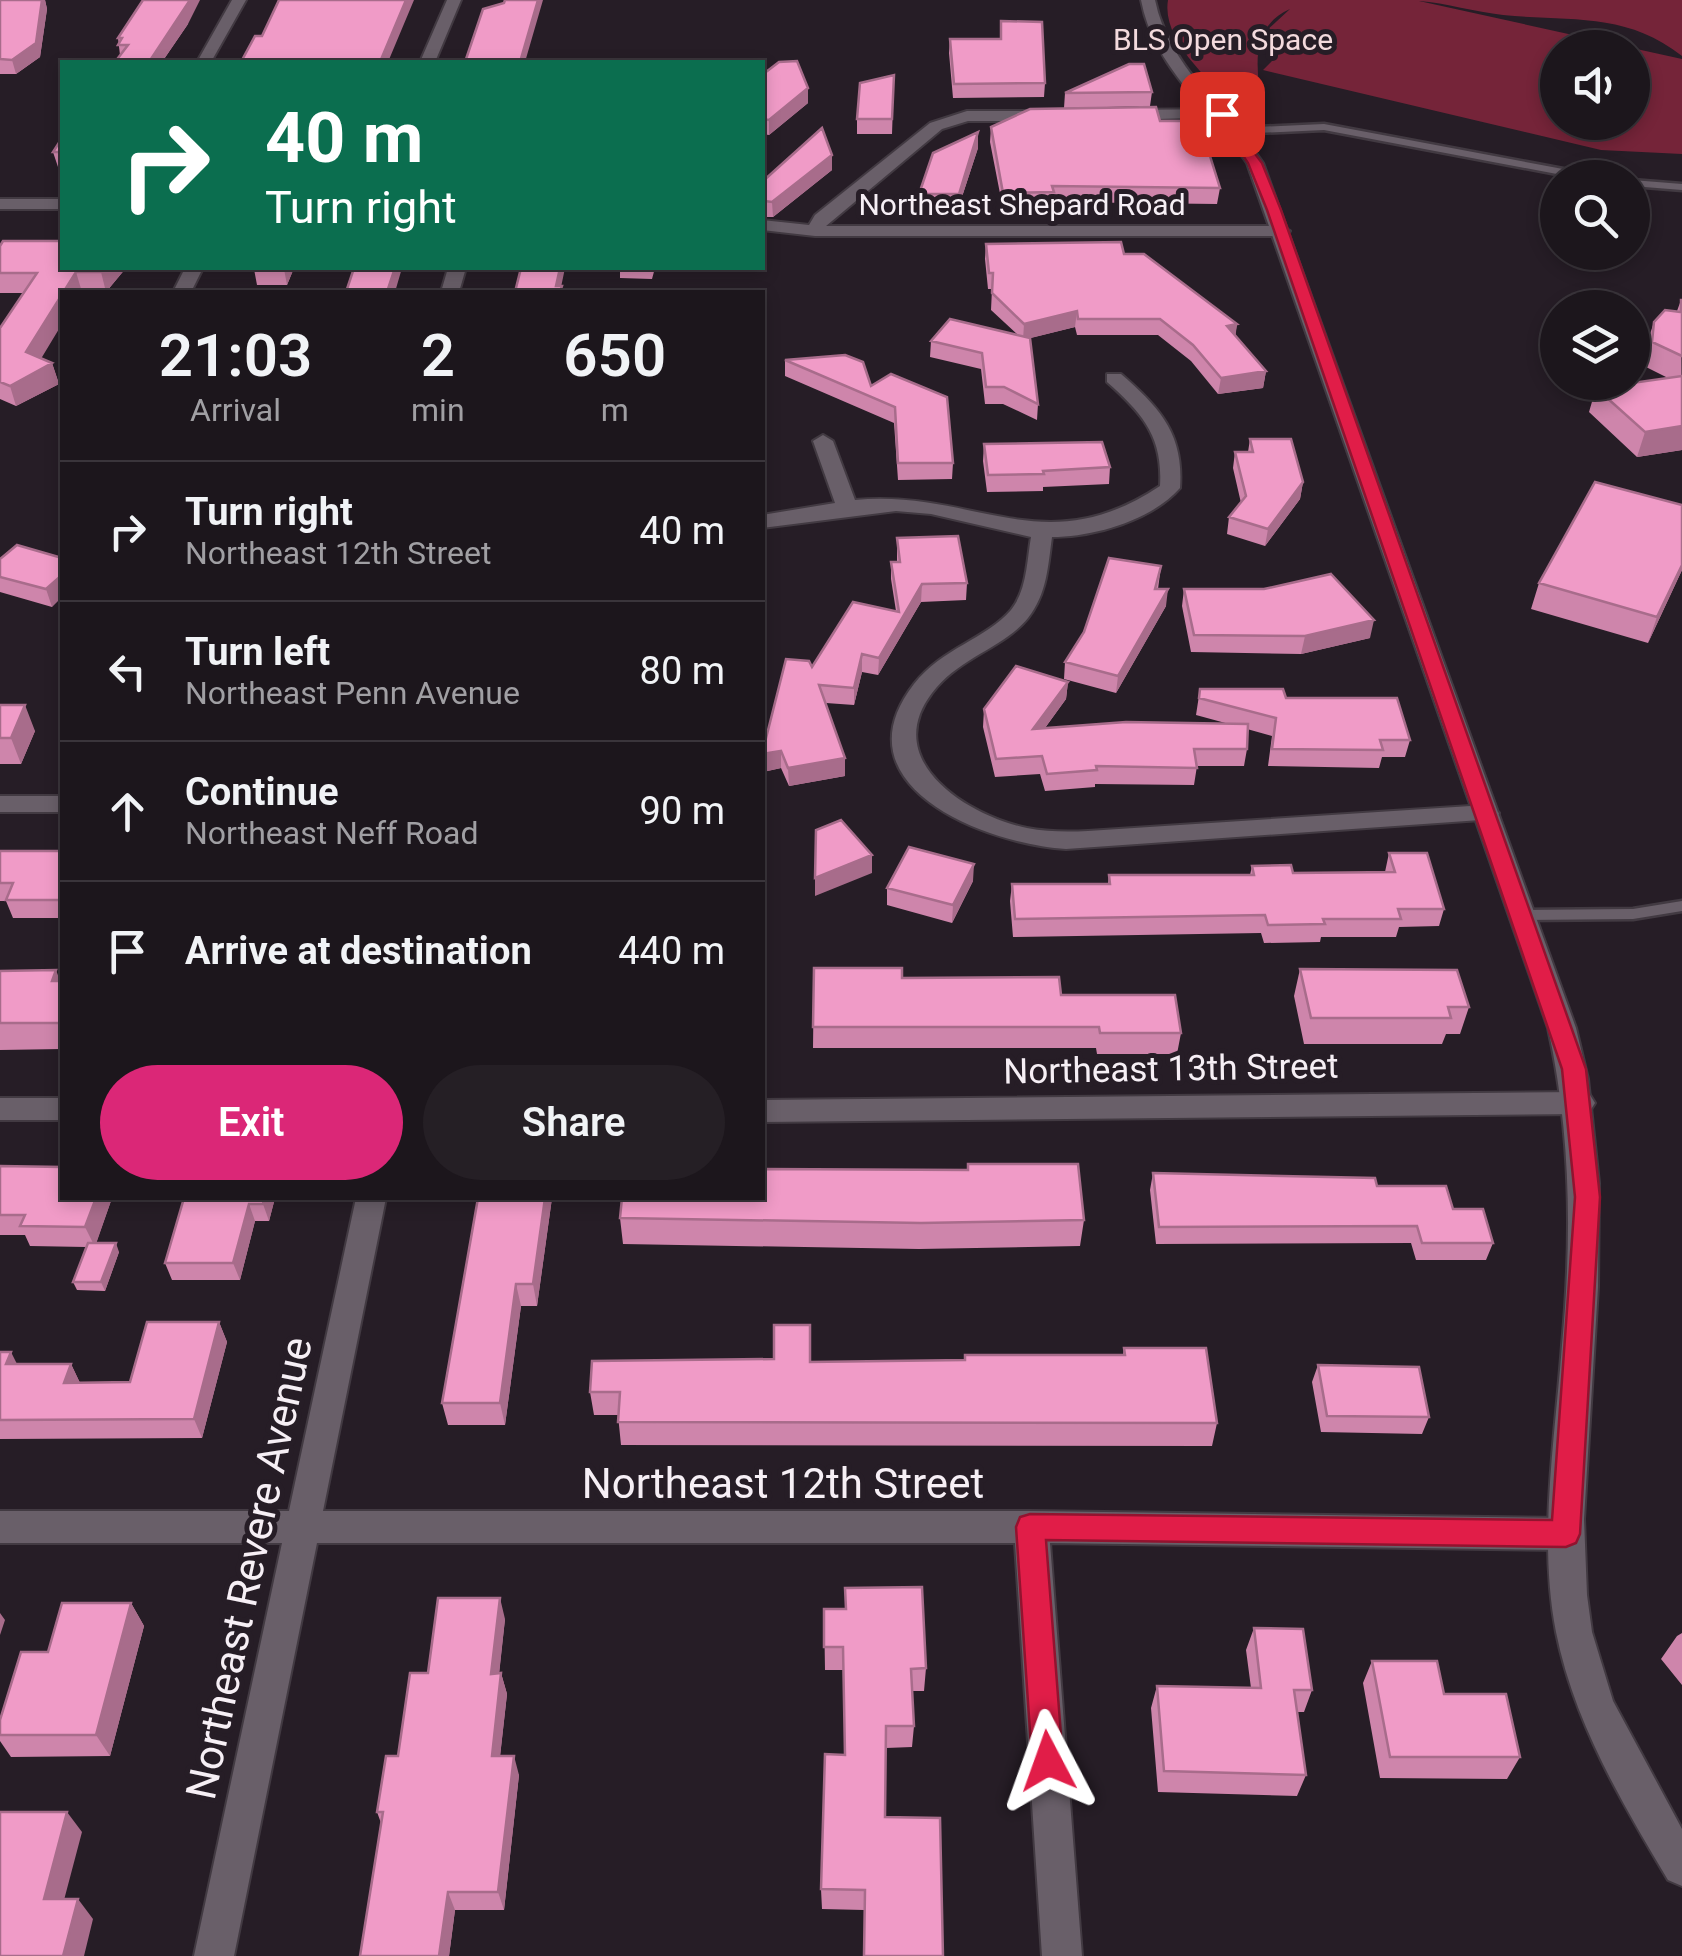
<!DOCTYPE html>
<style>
:root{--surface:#1c161c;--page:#251f25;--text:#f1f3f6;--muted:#a09fa3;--line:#3a353b;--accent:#db2777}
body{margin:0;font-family:Roboto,sans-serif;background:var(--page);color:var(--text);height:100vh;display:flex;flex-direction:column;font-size:38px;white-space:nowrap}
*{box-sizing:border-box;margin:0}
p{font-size:32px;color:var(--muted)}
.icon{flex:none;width:55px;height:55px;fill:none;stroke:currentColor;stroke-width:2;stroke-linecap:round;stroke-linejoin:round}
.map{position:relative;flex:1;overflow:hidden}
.side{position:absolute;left:60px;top:290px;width:705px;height:910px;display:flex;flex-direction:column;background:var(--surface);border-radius:0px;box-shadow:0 5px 15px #0003,0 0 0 2px var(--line)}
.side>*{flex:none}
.guide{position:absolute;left:60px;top:60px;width:705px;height:210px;border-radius:0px;box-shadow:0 5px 15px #0003,0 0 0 2px var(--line);background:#0b6e4f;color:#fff;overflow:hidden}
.tools{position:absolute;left:1540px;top:30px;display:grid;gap:20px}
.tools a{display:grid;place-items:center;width:110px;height:110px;border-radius:50%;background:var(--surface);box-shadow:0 5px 15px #0003,0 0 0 2px var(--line);font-size:50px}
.pin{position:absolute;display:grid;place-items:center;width:85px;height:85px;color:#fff;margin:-42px;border-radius:20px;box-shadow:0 5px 15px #0006}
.me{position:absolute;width:110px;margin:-55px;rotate:356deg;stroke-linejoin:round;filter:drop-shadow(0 0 8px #0008)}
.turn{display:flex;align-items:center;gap:35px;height:210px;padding:0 40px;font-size:45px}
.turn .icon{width:130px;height:130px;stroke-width:2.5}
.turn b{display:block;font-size:70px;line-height:85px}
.eta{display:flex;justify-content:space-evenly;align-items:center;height:170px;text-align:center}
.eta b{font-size:60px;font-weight:600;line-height:70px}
.primary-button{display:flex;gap:20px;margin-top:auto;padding:20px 40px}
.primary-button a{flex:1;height:115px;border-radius:60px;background:var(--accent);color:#fff;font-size:40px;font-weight:600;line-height:115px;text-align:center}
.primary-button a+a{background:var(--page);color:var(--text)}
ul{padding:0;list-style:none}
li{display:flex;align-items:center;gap:30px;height:140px;padding:0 40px;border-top:2px solid var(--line)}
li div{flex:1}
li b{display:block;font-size:38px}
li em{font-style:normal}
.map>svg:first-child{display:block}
.green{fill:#752439;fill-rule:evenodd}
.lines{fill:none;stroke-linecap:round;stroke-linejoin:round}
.service-casing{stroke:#423a42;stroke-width:5}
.minor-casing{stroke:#423a42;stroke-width:4}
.secondary-casing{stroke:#423a42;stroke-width:4}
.service{fill:#695f69;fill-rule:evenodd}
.minor{fill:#695f69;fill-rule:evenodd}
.secondary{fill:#695f69;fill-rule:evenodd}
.wall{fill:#ce85ab}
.shaded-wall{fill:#a86c8b}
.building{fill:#f09bc7;stroke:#a86c8b;stroke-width:2.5}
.route{fill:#e11d48;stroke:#92132f;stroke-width:2.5}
.labels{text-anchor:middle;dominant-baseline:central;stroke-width:10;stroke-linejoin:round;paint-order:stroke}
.far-park-label{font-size:30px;fill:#f3dadd;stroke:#261d26}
.far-street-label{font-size:30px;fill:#f6eff5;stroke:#261d26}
.street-label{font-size:35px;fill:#f6eff5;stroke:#261d26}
.near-street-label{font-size:42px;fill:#f6eff5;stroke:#261d26}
</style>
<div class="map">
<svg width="1682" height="1956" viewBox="0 0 1682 1956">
<rect width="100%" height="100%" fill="#261d26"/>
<path class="green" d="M1168,0H1682V56C1625,11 1570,22 1503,15C1475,12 1446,3 1419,1L1682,59V154L1601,150L1263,70L1274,59L1264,46V33L1290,9C1248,28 1257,69 1262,108L1239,113C1213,82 1161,42 1168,0ZM1558,48H1632V122H1558Z"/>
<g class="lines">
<g class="service-casing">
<path id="service" d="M1324,124L1595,175L1599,178H1578L1324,130L1236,134L1232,131L1236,128Z
M1632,180L1682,184V190L1632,186Z
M1682,901V911L1633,919L1522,920L1515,915L1522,910L1633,909Z"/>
</g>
<g class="minor-casing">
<path id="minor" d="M232,0H246L211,62H197Z
M447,0H461L435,62H420Z
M1222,109L1230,114L1228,117L1123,120L1115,115L1123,110Z
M967,111H1050L1058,116L1050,121H968L942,129L826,226H1281L1290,231L1281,236H815L762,230V220L809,225L815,215L930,123Z
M0,199H62V209H0Z
M185,268H203L191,292H173Z
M448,268H466L459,292H441Z
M1107,374H1121C1160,408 1184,434 1180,488C1152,520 1094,537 1052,537C1048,566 1047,594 1028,618C1004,648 959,657 932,693C880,761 968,816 1027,828C1047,832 1068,832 1088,831L1486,805L1499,813L1495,819L1066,849C986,844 835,786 914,684C942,648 986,639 1011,610C1027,590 1027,560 1031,537L931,514L896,511L762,528V515L835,503L813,441L823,435L833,441L855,500C976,489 1043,564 1160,486C1163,436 1142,413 1107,382Z
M0,796H62V812H0Z
M1580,1092L1590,1095L1595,1103L1590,1111L1580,1114L762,1122V1100Z
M0,1098H62V1120H0Z
M356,1198H386L323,1511H1031L1566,1518L1578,1523L1583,1534L1578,1545L1566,1550L1050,1543L1082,1956H1042L1015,1543H317L234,1956H194L282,1543H0V1511H289Z"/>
</g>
<g class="secondary-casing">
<path id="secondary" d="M1141,0H1155C1168,65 1227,110 1263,163L1576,1028L1588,1079L1599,1183L1598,1287L1584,1519L1587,1595L1592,1632L1613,1701L1682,1829V1886L1668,1880C1622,1803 1574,1722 1556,1632C1538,1539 1555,1439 1562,1345C1572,1237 1571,1134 1548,1028L1247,163C1210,110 1153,66 1141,0Z"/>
</g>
<use href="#service" class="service"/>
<use href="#minor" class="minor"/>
<use href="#secondary" class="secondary"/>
</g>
<path class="wall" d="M0,0H45L47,9L40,57L16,74H0Z
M188,24L162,62H115L120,55L118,38Z
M950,39L1045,83L1044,97L953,98L949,53Z
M762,75L808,88V103L769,135L762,134Z
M894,75L892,134H857V119Z
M1152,92L1150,106L1064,108L1065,93Z
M1160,121L1220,188L1217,204L1053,202V208L1003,209L990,142L991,127Z
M978,132V148L958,209L918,210L919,194Z
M62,138V167H58L53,152Z
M832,155V170L773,217H765L762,213V182Z
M986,244L1124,254L1237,324L1235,336L1266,371L1263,388L1218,394L1191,361L1158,335H1077L1075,327L1030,338L1038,404L1037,420L1003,404H985L981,369L930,357L931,341L1018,335L991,310L992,289H988L985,259Z
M0,246L126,268L106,292H62L41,358L52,363L59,384L16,406L0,399V328L23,293H0Z
M294,268L287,285H257L254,269Z
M620,268H655L652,279L620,278Z
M1681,300L1682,450L1637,457L1589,412L1596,388L1668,378L1644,366L1646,346L1654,322L1677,311Z
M785,360L871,386L891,374L953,463L952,479L898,480L894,423L785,376Z
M1250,439L1303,482L1300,499L1265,546L1227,534L1229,517L1241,503L1233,468L1235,452H1248Z
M984,444L1110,467L1109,484L1043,487V491L987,492L983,461Z
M1682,505V570L1648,643L1531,609L1539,583Z
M897,538L967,583L966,600L921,602L878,675L862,672L854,705L826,703L845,758V776L789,786L781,768L763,772L812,667L896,611L891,579V562H897Z
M62,558L52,607L0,592V559Z
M1161,566L1158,589L1166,606L1116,693L1064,679L1065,662Z
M1184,589L1370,638L1301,654L1191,652L1182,606Z
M1068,682L1066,699L1045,728L1229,724L1196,715L1200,689L1286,698L1410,740L1405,757H1382L1379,768L1268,766L1272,736L1247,729V749L1244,766H1197L1194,785L1095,784V787L1045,791L1040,774L995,777L983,727L984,709Z
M0,705L35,731L21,764H0Z
M0,850L62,851V918H13L6,901H0Z
M1389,853L1444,909L1439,926L1399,927L1396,937H1321L1320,942L1264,943L1261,933L1013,937L1010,901L1012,884H1108L1109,875H1250L1252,866L1293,873L1385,872Z
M973,881L952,923L887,905V888Z
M814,968L1061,995L1181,1033L1177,1054H1097L1096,1048H813Z
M1300,969L1469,1007L1460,1034H1446L1442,1044H1304L1294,996Z
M0,971L62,981V1049L0,1050Z
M0,1166L112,1198L96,1243L119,1252L105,1291L77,1290L73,1282L86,1247L30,1246L25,1235H0Z
M1153,1173L1377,1186L1453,1209L1493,1243L1486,1260H1416L1411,1243L1156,1244L1150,1190Z
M184,1198H275L269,1221H255L240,1280H172L165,1263Z
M478,1198H552L537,1306H521L505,1425H448L442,1403Z
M620,1218L1084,1220L1080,1246L919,1249L623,1244Z
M219,1322L227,1342L202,1438L0,1439V1352L17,1364H71L80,1383L130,1382Z
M1124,1348L1217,1423L1212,1446L621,1445L618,1415H594L590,1392L774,1359L810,1362L964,1360L1123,1355Z
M1318,1365L1429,1417L1422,1434L1321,1432L1312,1382Z
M845,1588L926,1668L924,1691H912L914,1726L912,1747L886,1748L864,1910L822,1909L821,1889L845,1755L843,1670H825L824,1609H845Z
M131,1603L144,1626L110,1756L11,1757L0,1741V1720L48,1652Z
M505,1619L499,1673H501L507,1694L500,1756L519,1775L504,1910H455L449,1956H360L381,1823L377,1812L428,1673Z
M1254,1628L1312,1690L1304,1712H1297L1306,1775L1297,1796L1158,1792L1151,1708L1157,1686L1251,1688L1246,1650Z
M1682,1633V1685L1661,1659L1677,1636Z
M1372,1661L1444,1694L1520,1757L1507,1779L1380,1778L1363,1683Z"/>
<path class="shaded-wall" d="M42,0H45L47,9L40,57L16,74L12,60Z
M190,0H200L188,24L162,62H149Z
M406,0H414L388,62H380Z
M538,0H543L525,62H520Z
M808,88V103L769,135V120Z
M978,132V148L958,209L959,194Z
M832,155V170L773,217L772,202Z
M104,268H126L106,292L101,272Z
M284,268H294L287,285L284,269Z
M395,268H402L395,292H387Z
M560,268H565L560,292L556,286Z
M76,272L82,292H64Z
M62,294V324L33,372L26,352Z
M1077,311L1075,327L1023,340L1024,324Z
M1237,324L1235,340L1227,326Z
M52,363L59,384L16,406L10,386Z
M1266,371L1263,388L1218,394L1221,378Z
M1682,426V450L1637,457L1645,432Z
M765,467V484L762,485V468Z
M1303,482L1300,499L1265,546L1268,529Z
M1682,565V570L1648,643L1657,617Z
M62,575V597L52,607L46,589Z
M922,584L921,602L878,675L879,658Z
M1168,589L1166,606L1116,693L1118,676Z
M1374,620L1370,638L1301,654L1305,636Z
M862,654V672L854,705V688Z
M1068,682L1066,699L1031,747L1033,729Z
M25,705L35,731L21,764L11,738Z
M781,751V768L763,772L762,754Z
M845,758V776L789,786L788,768Z
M872,855V873L815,896V878Z
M974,864L973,881L952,923L953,905Z
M56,970L62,986L52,981Z
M96,1198H112L95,1247L85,1227Z
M264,1198H275L269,1221L263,1204Z
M545,1198H552L537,1306L533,1284Z
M249,1204L255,1221L240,1280L233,1263Z
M116,1243L119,1252L105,1291L101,1282Z
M516,1284L521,1306L505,1425L500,1403Z
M219,1322L227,1342L202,1438L194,1419Z
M11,1352L21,1372L6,1364Z
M71,1364L80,1383H64Z
M500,1598L505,1619L497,1694L491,1674Z
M131,1603L144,1626L110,1756L96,1735Z
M0,1613L5,1620L0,1635Z
M501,1673L507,1694L498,1775L492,1756Z
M514,1756L519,1775L504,1910L498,1892Z
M67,1812L82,1832L59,1919L44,1899Z
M448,1892L455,1910L449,1956H439Z
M78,1899L93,1919L84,1956H63Z"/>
<path class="building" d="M0,0H42L36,43L12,60L0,59Z
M143,0H190L149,62H115L128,45H118L122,38H118Z
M279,0H406L380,62H241L255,36H262Z
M505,0H538L520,62H465L483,9L504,3Z
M1001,21L1042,22L1045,83L954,84L950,39H1001Z
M797,61L808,88L769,120L762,119V75L779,62Z
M1129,64H1144L1152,92L1065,93Z
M894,75L892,119H857L860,83Z
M1156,107L1160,121H1199L1220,188L1052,186L1054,192L1003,193L991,127L1030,109Z
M822,128L832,155L772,202L765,201L762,198V182Z
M978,132L959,194H919L933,153Z
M62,138V152H53Z
M3,241H62V268H104L101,272H76L26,352L52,363L10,386L0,382V328L37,273H0V246Z
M1121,242L1124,254H1144L1237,324L1227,326L1266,371L1221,378L1193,345L1160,319H1078L1077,311L1024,324L992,293L993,273H989L986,244Z
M254,268H284V269H254Z
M354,268H395L387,292H346Z
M521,268H560L556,286H562L560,292H515Z
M1681,300H1682V356L1652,342L1654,322L1665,310L1681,312Z
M950,319L1030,338L1038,404L1004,387H986L982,353L931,341Z
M845,355L863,362L871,386L891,374L947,397L953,463H898L895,407L785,360Z
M1682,376V426L1645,432L1596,388Z
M1250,439H1291L1303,482L1268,529L1229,517L1246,496L1235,452H1253Z
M1102,442L1110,467L1043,471L1044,474L988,475L984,444Z
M1595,482L1682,505V565L1657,617L1539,583Z
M958,536L967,583L922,584L879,658L862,654L854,688L819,685L845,758L788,768L781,751L762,754L786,659L809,661L812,667L853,602L899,612L891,562H900L897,538Z
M17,545L62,558V575L46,589L0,577V559Z
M1109,558L1161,566L1155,589H1168L1118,676L1065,662L1084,632Z
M1331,574L1374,620L1305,636L1194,635L1184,589H1264Z
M1016,666L1068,682L1033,729L1126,722L1248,724L1247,749H1194L1197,768L1096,766L1097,770L1047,774L1042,756L996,759L984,709Z
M1200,689H1283L1286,698H1397L1410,740H1380L1383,750L1272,749L1276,718L1199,698Z
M0,705H25L11,738H0Z
M841,820L872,855L815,878L816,830Z
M909,847L974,864L953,905L887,888Z
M0,851H62V900H6L13,883H0Z
M1389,853H1427L1444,909H1398L1401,919H1323L1325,924L1268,925L1265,915L1015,919L1012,884H1110L1109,875H1254L1252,866L1291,865L1293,873L1395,872Z
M814,968H902V978L1059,977L1061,995H1175L1181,1033H1100L1099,1027H813Z
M1300,969L1457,970L1469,1007H1448L1451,1018H1311Z
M56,970L52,981H62V1023H0V971Z
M968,1164H1078L1084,1220L921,1223L620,1218L622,1198H762V1169L968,1170Z
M0,1166L62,1167V1198H96L85,1227L20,1226L25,1215H0Z
M1153,1173L1375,1178L1377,1186H1446L1453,1209H1483L1493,1243H1422L1417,1226L1159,1227Z
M184,1198H264L263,1204H249L233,1263H165Z
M478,1198H545L533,1284H516L500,1403H442Z
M88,1243H116L101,1282H73Z
M147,1322H219L194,1419L0,1420V1352H11L6,1364H71L64,1383L130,1382Z
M774,1325H810V1362L965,1360V1355H1125L1124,1348H1206L1217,1423L618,1422L620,1392H590L592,1361L774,1359Z
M1318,1365L1419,1367L1429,1417L1327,1416Z
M922,1587L926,1668L911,1669L914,1726H886L885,1817L940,1818L943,1956H864L865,1890L821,1889L825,1754L845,1755L843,1647H824V1609H846L845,1588Z
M438,1598H500L491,1674L501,1673L492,1756H514L498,1892H448L439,1956H360L383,1812H377L386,1756H398L410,1673H428Z
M62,1603H131L96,1735H0V1720L21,1652H48Z
M1254,1628L1303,1629L1312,1690H1294L1306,1775L1164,1771L1157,1686L1261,1688Z
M1372,1661H1437L1444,1694H1506L1520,1757H1390Z
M0,1812H67L44,1899H78L63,1956H0Z"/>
<path class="route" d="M1222,110L1262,163L1281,210L1586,1069L1600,1197L1580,1534L1576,1543L1566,1547L1046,1540L1063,1761L1059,1772L1048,1777L1036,1772L1032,1761L1016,1527L1020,1517L1030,1514L1552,1520L1575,1197L1562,1069L1267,210L1248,163L1215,114Z"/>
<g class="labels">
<g class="far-park-label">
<text x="1223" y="39">BLS Open Space</text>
</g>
<g class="far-street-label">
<text x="1022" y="204">Northeast Shepard Road</text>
</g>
<g class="street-label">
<text transform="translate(1171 1069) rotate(-1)">Northeast 13th Street</text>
</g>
<g class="near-street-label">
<text x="783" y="1483">Northeast 12th Street</text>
<text transform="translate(249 1568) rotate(-78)">Northeast Revere Avenue</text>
</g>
</g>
</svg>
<div class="tools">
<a><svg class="icon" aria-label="sound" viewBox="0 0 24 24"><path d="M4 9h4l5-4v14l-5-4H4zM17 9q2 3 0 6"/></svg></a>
<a><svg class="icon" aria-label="search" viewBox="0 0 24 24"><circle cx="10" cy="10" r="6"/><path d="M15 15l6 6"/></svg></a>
<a><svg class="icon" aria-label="layers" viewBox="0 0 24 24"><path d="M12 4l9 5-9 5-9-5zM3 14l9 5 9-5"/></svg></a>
</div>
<div class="pin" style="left:1222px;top:114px;background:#d93025"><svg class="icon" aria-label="arrive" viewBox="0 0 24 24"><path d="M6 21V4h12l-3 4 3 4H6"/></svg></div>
<svg class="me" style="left:1048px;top:1761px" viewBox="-20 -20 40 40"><path d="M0-17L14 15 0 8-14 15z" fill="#e11d48" stroke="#fff" stroke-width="4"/></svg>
<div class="guide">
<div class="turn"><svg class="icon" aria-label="right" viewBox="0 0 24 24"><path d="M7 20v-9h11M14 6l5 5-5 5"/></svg><div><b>40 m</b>Turn right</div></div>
</div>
<section class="side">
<div class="eta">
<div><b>21:03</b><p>Arrival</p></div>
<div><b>2</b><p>min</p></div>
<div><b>650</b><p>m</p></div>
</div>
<ul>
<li><svg class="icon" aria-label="right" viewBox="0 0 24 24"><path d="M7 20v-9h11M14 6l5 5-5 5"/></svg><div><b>Turn right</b><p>Northeast 12th Street</p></div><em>40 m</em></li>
<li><svg class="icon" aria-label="left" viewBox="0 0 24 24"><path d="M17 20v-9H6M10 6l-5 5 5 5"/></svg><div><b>Turn left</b><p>Northeast Penn Avenue</p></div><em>80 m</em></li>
<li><svg class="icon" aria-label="ahead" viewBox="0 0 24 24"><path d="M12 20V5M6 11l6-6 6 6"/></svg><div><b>Continue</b><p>Northeast Neff Road</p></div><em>90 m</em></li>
<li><svg class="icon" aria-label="arrive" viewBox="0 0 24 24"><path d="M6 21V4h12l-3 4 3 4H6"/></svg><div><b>Arrive at destination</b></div><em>440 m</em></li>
</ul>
<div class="primary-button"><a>Exit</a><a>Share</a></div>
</section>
</div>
